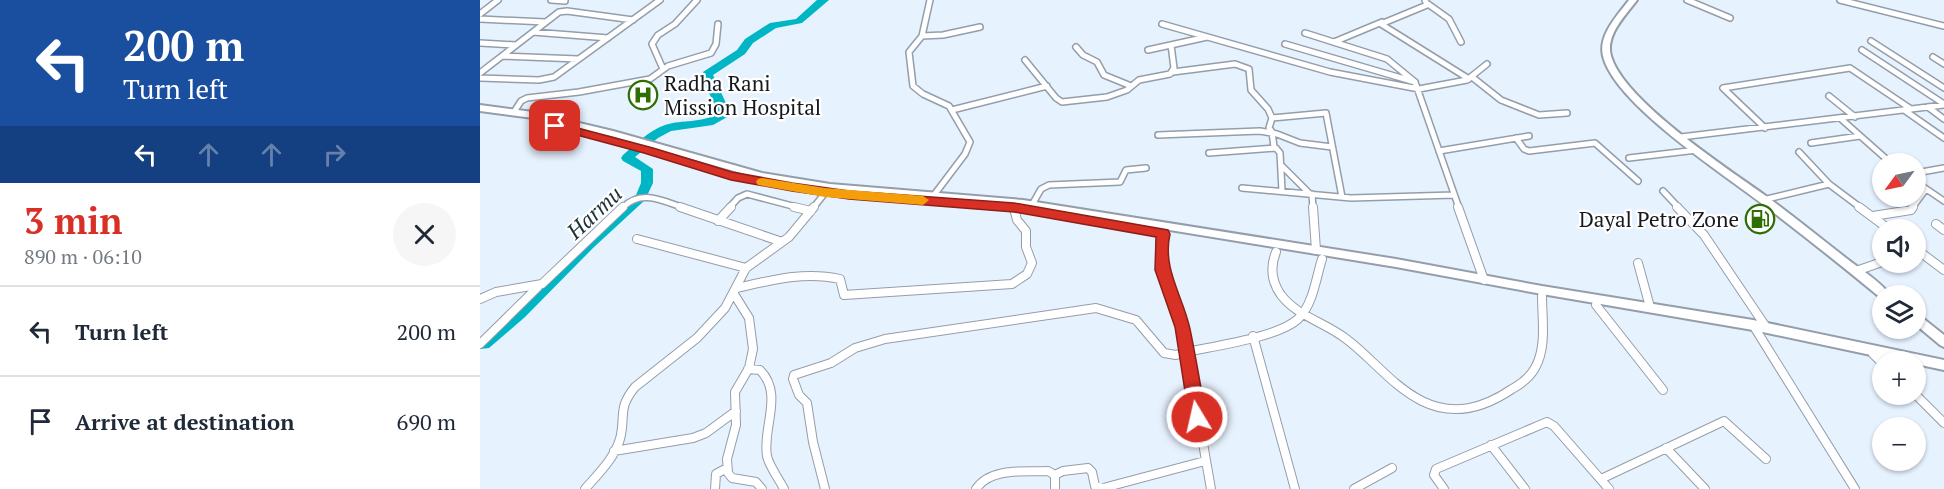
<!DOCTYPE html>
<meta charset="utf-8">
<style>
:root{--surface:#fff;--page:#f6f6f7;--text:#1f2937;--muted:#747a83;--line:#e0e1e3;--accent:#d93025}
body{margin:0;font-family:"PT Serif",serif;background:var(--page);color:var(--text);height:100vh;display:flex;flex-direction:column;font-size:22px;white-space:nowrap}
*{box-sizing:border-box;margin:0}
p{font-size:20px;color:var(--muted)}
.icon{flex:none;width:33px;height:33px;fill:none;stroke:currentColor;stroke-width:2;stroke-linecap:round;stroke-linejoin:round}
.map{position:relative;flex:1;overflow:hidden}
.panel{display:flex;flex-direction:column;background:var(--surface);width:480px}
.panel>*{flex:none}
.top-card{background:#1a4fa0;color:#fff;overflow:hidden}
.needle{width:39px;rotate:237deg}
.fabs{position:absolute;left:1392px;top:153px;display:grid;gap:12px}
.fabs a{display:grid;place-items:center;width:54px;height:54px;border-radius:50%;background:var(--surface);box-shadow:0 2px 4px #0004;font-size:30px}
.pin{position:absolute;display:grid;place-items:center;width:51px;height:51px;color:#fff;margin:-26px;border-radius:12px;box-shadow:0 3px 9px #0006}
.me{position:absolute;width:66px;margin:-33px;rotate:351deg;stroke-linejoin:round;filter:drop-shadow(0 0 4px #0008)}
.turn{display:flex;align-items:center;gap:21px;height:126px;padding:0 24px;font-size:27px}
.turn .icon{width:78px;height:78px;stroke-width:2.5}
.turn b{display:block;font-size:42px;line-height:51px}
.lanes{display:flex;align-items:center;height:57px;padding:0 24px;background:#0003;justify-content:center;gap:30px;direction:ltr}
.lanes .off{opacity:.35}
.round{display:grid;place-items:center;flex:none;width:63px;height:63px;border-radius:32px;background:var(--page)}
.headline{display:flex;align-items:center;justify-content:space-between;height:102px;padding:0 24px}
h1{font-size:36px;font-weight:700;line-height:45px;color:var(--accent)}
ul{padding:0;list-style:none}
li{display:flex;align-items:center;gap:18px;height:90px;padding:0 24px;border-top:2px solid var(--line)}
li div{flex:1}
li b{display:block;font-size:22px}
li em{font-style:normal}
main{display:flex;flex:1;min-height:0}
.map>svg:first-child{display:block}
.lines{fill:none;stroke-linecap:round;stroke-linejoin:round}
.river{fill:#00b5c4;fill-rule:evenodd}
.street-far1-casing{stroke:#949eaa;stroke-width:8}
.street-casing{stroke:#949eaa;stroke-width:10}
.secondary-casing{stroke:#949eaa;stroke-width:4}
.street-far1{stroke:#fff;stroke-width:5}
.street{stroke:#fff;stroke-width:8}
.secondary{fill:#fff;fill-rule:evenodd}
.route{fill:#d93025;stroke:#8d1f18;stroke-width:1.5}
.slow{fill:#f59e0b}
.labels{text-anchor:middle;dominant-baseline:central;stroke-width:4.5;stroke-linejoin:round;paint-order:stroke}
.poi-label{font-size:21px;fill:#161a1e;stroke:#fff;text-anchor:start}
.water-label{font-size:22px;font-style:italic;fill:#1c3437;stroke:#fff}
</style>
<main>
<section class="panel">
<div class="top-card">
<div class="turn"><svg class="icon" aria-label="left" viewBox="0 0 24 24"><path d="M17 20v-9H6M10 6l-5 5 5 5"/></svg><div><b>200 m</b>Turn left</div></div>
<div class="lanes"><svg class="icon" aria-label="left" viewBox="0 0 24 24"><path d="M17 20v-9H6M10 6l-5 5 5 5"/></svg><svg class="icon off" aria-label="ahead" viewBox="0 0 24 24"><path d="M12 20V5M6 11l6-6 6 6"/></svg><svg class="icon off" aria-label="ahead" viewBox="0 0 24 24"><path d="M12 20V5M6 11l6-6 6 6"/></svg><svg class="icon off" aria-label="right" viewBox="0 0 24 24"><path d="M7 20v-9h11M14 6l5 5-5 5"/></svg></div>
</div>
<div class="headline"><div><h1>3 min</h1><p>890 m · 06:10</p></div><a class="round"><svg class="icon" aria-label="close" viewBox="0 0 24 24"><path d="M6 6l12 12M18 6L6 18"/></svg></a></div>
<ul>
<li><svg class="icon" aria-label="left" viewBox="0 0 24 24"><path d="M17 20v-9H6M10 6l-5 5 5 5"/></svg><div><b>Turn left</b></div><em>200 m</em></li>
<li><svg class="icon" aria-label="arrive" viewBox="0 0 24 24"><path d="M6 21V4h12l-3 4 3 4H6"/></svg><div><b>Arrive at destination</b></div><em>690 m</em></li>
</ul>
</section>
<div class="map">
<svg width="1464" height="489" viewBox="0 0 1464 489">
<rect width="100%" height="100%" fill="#e7f2ff"/>
<g class="lines">
<path class="river" d="M337,0H349L322,23L296,28L273,43L265,54L233,75L251,114L249,116L233,125L191,131L178,138L155,157L173,169V183L165,200L113,248L45,317L9,348L0,349V339L35,309L103,242L156,195L161,183V171L143,161L141,158L143,155C156,144 168,131 185,125C204,119 219,124 239,113L225,85L222,74L223,72L257,50L265,39L290,23L316,19Z"/>
<g class="street-far1-casing">
<path id="street-far1" d="M71,0L85,1
M450,0L442,36L429,52L433,86L443,94L469,106L490,142L485,154L454,195
M945,0L947,5L901,24L989,79
M1207,0L1250,18
M1360,0L1464,26
M948,4L969,19L981,42
M0,14L18,0
M0,19L65,22
M682,24L850,72L939,89L987,80L1007,64
M53,32L128,38
M825,33L907,59L935,82L979,208
M442,36L463,35L500,27
M1391,41L1464,88
M854,42L902,22
M0,43L36,45
M805,44L935,82
M596,47L603,55L617,62L624,75L651,86
M668,50L727,37
M1382,50L1464,104
M22,56L98,59
M1453,57L1464,64
M545,60L576,98L582,102L627,97L647,90L659,80L690,74L694,68L691,45
M183,69L172,44L178,35L195,24L217,0
M693,72L755,64L769,69L771,90L788,109L792,118L789,128L792,132L794,147
M0,73L79,12L87,11L153,20
M992,77L1021,100L1059,115L1087,113
M0,78L59,80L74,77L180,0
M1349,96L1375,117
M1448,107L1464,119
M472,110L567,86
M1424,110L1464,138
M34,112L41,101L47,98L99,92L170,79L188,66L231,53L236,44L238,24
M792,118L846,113L862,197
M1360,118L1412,164
M1285,128L1243,88L1370,68L1431,109
M678,135L780,131L797,134L820,143L852,147
M1201,137L1464,105
M1036,138L1044,149L1049,151L1115,143L1158,181
M1331,143L1380,136
M959,151L1049,136
M1319,152L1349,184
M729,153L796,148L800,153L802,191
M1149,158L1217,150
M801,165L830,194
M1436,173L1464,168
M1436,182L1464,201
M762,188L871,198L974,195
M1183,191L1199,208
M832,194L833,208
M1283,200L1349,184L1381,208
M552,205L561,189L569,185L640,182L646,170L666,168
M142,208C161,189 181,200 204,208
M249,208L258,198L267,194L320,208
M333,208L345,193
M1432,208L1446,189"/>
</g>
<g class="street-casing">
<path id="street" d="M200,207L302,242
M314,207L331,211
M833,207L836,250
M978,207L1004,280
M1197,207L1224,235L1286,327
M1379,207L1410,230
M1393,216L1431,210L1433,207
M238,221L251,207
M1456,224L1464,230
M157,239L266,268
M1436,249L1464,270
M796,252C790,267 791,281 801,295C817,316 844,322 865,338C891,357 912,386 942,401C974,417 1004,408 1032,389C1041,384 1050,377 1055,368C1067,347 1062,319 1062,296
M1158,263L1170,307
M1376,271L1402,262
M257,288C292,280 325,271 360,279L364,295L532,284L547,274L552,263L546,247V231L537,220L534,208
M254,294L269,318L273,349L269,368L255,392L256,425L247,459L248,473L252,478L276,482L282,489
M0,299L16,292L62,284L143,207
M1116,305L1183,390
M1273,325L1375,489
M773,336L815,489
M0,344L58,287
M1393,354L1402,363
M268,369L280,370C304,394 282,428 287,456C289,466 299,479 304,489
M1435,394L1464,423
M1011,445L1045,489
M1186,448L1225,489
M134,451L213,438L226,433L256,411
M575,475L583,471L608,468L612,472L615,486L623,488L725,461
M1121,479L1244,421L1286,459
M105,489C118,474 134,459 140,439C146,416 137,409 155,387L217,338L245,308L266,268L309,237L334,207
M235,489L236,474L247,468
M345,489L333,442L327,403L319,395L313,379L314,375L351,363L375,348L405,339L616,308L656,320L684,353L696,355L707,352C704,337 701,321 696,306C688,281 679,261 684,234
M496,489C510,467 545,472 568,471L575,475V489
M731,489L707,352C734,346 799,337 818,319C833,305 836,278 842,259
M874,489L912,468
M964,489L954,475L956,469L1067,422L1074,426L1129,489"/>
</g>
<g class="secondary-casing">
<path id="secondary" d="M1149,0H1157C1146,15 1125,35 1131,56C1144,101 1247,168 1286,196C1313,216 1339,237 1366,258C1380,269 1400,281 1411,296H1402V299C1362,266 1322,234 1281,203C1242,173 1134,103 1123,56C1118,35 1138,15 1149,0Z
M0,105L53,112L133,131L282,173L350,184L543,200L916,259L1062,286L1273,320L1464,360V370L1436,364V362H1424L1273,330L1062,294L916,267L543,206L350,190L282,179L131,136L53,118L0,111Z
M1436,315L1440,316L1464,335V347L1460,345L1436,325Z"/>
</g>
<use href="#street-far1" class="street-far1"/>
<use href="#street" class="street"/>
<use href="#secondary" class="secondary"/>
</g>
<path class="route" d="M75,122L173,148L252,172L312,183L369,191L534,203L688,230L690,234C682,269 703,296 710,329C716,358 721,388 726,417L723,423L717,425L712,423L709,417L695,327L675,270L676,237L534,212L369,199L312,191L251,180L164,153L71,128L70,126Z"/>
<path class="slow" d="M282,178L345,188L443,196L449,200L443,205L345,197L278,185L276,182L278,179Z"/>
<defs>
<g id="hospital-ring" transform="scale(1.5)"><circle r="9.5" fill="#fff" stroke="#2f6e02" stroke-width="1.5"/><path d="M-5-5h3v3.5h4V-5h3V5h-3V1.5h-4V5h-3Z" fill="#2f6e02"/></g>
<g id="fuel-ring" transform="scale(1.5)"><circle r="9.5" fill="#fff" stroke="#2f6e02" stroke-width="1.5"/><path d="M-5.5-6h7V0h2V4h1.3V-2.5L3-4.5l.8-.8L6-3V5H2.5V1h-1V6h-7ZM-4.2-4.7v3.2H.2V-4.7Z" fill="#2f6e02"/></g>
</defs>
<g fill-rule="evenodd">
<use href="#hospital-ring" x="163" y="95"/>
<use href="#fuel-ring" x="1280" y="219"/>
</g>
<g class="labels">
<g class="poi-label">
<text x="184" y="83">Radha Rani<tspan x="184" dy="24">Mission Hospital</tspan></text>
<text x="1259" y="219" text-anchor="end">Dayal Petro Zone</text>
</g>
<g class="water-label">
<text transform="translate(114 212) rotate(-43)">Harmu</text>
</g>
</g>
</svg>
<div class="fabs">
<a><svg class="needle" viewBox="-14 -14 28 28"><path d="M0-13l5 13h-10z" fill="#e53935"/><path d="M0 13l5-13h-10z" fill="#747a83"/></svg></a>
<a><svg class="icon" aria-label="sound" viewBox="0 0 24 24"><path d="M4 9h4l5-4v14l-5-4H4zM17 9q2 3 0 6"/></svg></a>
<a><svg class="icon" aria-label="layers" viewBox="0 0 24 24"><path d="M12 4l9 5-9 5-9-5zM3 14l9 5 9-5"/></svg></a>
<a>+</a>
<a>−</a>
</div>
<div class="pin" style="left:75px;top:126px;background:#d93025"><svg class="icon" aria-label="arrive" viewBox="0 0 24 24"><path d="M6 21V4h12l-3 4 3 4H6"/></svg></div>
<svg class="me" style="left:717px;top:417px" viewBox="-20 -20 40 40"><circle r="17" fill="#d93025" stroke="#fff" stroke-width="3"/><path d="M0-11L8 9 0 5-8 9z" fill="#fff"/></svg>
</div>
</main>
